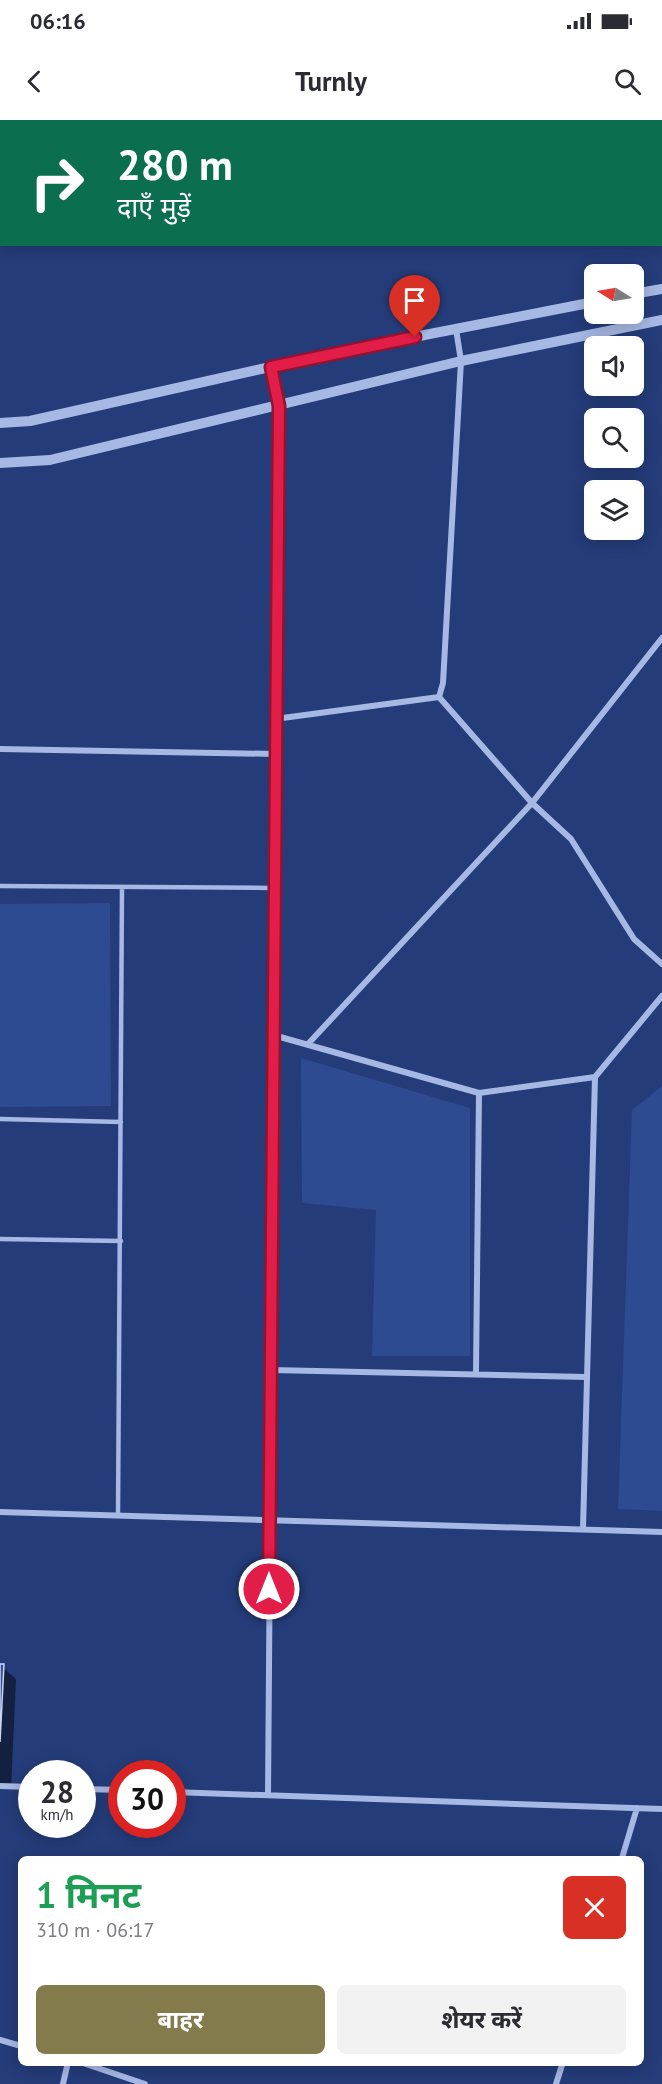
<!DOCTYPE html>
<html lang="hi">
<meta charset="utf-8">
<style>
:root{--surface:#fff;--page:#f2f2f3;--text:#2b2b33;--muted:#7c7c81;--accent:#837b4c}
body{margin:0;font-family:"PT Sans","Noto Sans Devanagari",sans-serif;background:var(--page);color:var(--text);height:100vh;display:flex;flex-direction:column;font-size:22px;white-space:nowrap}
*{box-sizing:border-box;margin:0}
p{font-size:20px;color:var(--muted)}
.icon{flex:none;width:33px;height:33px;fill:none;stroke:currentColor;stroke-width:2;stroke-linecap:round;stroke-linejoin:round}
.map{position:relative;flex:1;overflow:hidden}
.sheet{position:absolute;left:18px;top:1736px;width:626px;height:210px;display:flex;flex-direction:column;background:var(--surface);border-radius:9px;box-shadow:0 3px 15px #0003}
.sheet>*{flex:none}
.top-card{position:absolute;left:0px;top:0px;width:663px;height:126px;box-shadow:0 3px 15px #0003;background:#0b6e4f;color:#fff;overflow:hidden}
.needle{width:39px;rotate:281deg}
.buttons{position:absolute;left:584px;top:144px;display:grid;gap:12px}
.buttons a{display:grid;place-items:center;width:60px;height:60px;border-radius:9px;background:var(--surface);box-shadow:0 3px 15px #0003;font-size:30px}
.speed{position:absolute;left:18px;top:1640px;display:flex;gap:12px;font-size:30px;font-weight:700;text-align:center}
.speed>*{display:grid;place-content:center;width:78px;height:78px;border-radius:50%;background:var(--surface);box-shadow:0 3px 15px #0003;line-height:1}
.speed small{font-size:15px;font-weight:400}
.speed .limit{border:9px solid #d22;background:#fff;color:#111}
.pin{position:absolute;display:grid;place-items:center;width:51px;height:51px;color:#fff;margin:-62px -26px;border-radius:50% 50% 50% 0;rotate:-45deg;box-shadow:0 0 6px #0007}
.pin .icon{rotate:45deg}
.me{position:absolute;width:66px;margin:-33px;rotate:0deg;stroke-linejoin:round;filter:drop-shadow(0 0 4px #0008)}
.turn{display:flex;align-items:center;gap:21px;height:126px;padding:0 18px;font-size:27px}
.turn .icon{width:78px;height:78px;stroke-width:2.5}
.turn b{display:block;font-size:42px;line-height:51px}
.round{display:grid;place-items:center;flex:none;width:63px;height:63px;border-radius:9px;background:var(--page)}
.head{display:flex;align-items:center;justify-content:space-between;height:102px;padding:0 18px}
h1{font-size:36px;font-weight:700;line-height:45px;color:#1e9e55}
.cta{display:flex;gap:12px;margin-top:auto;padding:12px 18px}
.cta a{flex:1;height:69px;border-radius:9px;background:var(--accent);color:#fff;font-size:24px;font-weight:700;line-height:69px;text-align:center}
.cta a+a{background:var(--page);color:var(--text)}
.status{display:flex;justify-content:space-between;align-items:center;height:42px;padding:0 30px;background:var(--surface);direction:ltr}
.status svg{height:16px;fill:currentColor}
header{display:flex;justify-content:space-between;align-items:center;height:78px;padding:0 18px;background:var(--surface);font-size:27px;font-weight:700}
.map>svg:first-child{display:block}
.green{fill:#2e4b91}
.shadow{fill:#0007}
.building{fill:#345096;stroke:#c9d5f3;stroke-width:1.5}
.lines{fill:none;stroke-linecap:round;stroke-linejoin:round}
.service{stroke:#a6b8e4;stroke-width:4.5}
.minor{stroke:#a6b8e4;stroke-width:6}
.tertiary{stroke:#a6b8e4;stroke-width:10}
.route-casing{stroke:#92132f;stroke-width:15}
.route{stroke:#e11d48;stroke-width:10}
</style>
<div class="status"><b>06:16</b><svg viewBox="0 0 49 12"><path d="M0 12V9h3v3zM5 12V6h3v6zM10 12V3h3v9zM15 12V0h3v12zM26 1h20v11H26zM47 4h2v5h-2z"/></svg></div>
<header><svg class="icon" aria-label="back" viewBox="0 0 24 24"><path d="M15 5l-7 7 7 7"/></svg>Turnly<svg class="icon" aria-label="search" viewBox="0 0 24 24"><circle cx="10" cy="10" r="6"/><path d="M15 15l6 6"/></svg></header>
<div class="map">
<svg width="662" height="1964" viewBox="0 0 662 1964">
<rect width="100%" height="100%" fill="#243c79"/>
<path class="green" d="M110,783L111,986L0,987V784Z
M301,938L470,988V1236H372L376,1090L302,1083Z
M662,966V1391L618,1389L632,990Z"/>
<path class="shadow" d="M0,1545L16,1559L11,1669H0Z"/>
<path class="building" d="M0,1544H4L0,1622Z"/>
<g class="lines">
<path class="service" d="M0,766L274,768
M0,999L121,1002
M0,1119L121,1121
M118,1396L122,767"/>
<path class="minor" d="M439,577L443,563L461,241L456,209
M275,599L439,577L532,683L571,719L634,819L662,844
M0,629L275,634
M273,915L479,973L595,957L662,876
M308,924L532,683L662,518
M271,1250L586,1257
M476,1252L479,973
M0,1392L662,1412
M583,1409L595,957
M0,1666L32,1667
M82,1669L122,1670
M172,1672L662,1689
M268,1675L279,287L271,247
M622,1738L637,1688
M0,1920L21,1926
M80,1942L145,1964
M63,1964L68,1942
M556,1964L563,1942"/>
<path class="tertiary" d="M0,54H2
M633,174L662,169
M0,303L30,301L332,233L594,182
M0,343L50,340L461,241L662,200"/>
</g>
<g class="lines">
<g class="route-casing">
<path id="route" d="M269,1469L279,286L271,247L415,217"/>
</g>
<use href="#route" class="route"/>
</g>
</svg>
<div class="buttons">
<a><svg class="needle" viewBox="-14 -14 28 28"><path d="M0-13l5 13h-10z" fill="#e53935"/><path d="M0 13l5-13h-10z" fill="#7c7c81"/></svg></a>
<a><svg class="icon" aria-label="sound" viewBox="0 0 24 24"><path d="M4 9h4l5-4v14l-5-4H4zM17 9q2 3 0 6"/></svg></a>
<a><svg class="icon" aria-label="search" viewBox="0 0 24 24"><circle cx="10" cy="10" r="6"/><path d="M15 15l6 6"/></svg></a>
<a><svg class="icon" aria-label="layers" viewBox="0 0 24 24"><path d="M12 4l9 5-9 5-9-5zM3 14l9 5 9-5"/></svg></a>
</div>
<div class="speed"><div>28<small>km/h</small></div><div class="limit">30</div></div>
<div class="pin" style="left:415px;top:217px;background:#d93025"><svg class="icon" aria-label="arrive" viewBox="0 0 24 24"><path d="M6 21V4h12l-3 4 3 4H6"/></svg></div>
<svg class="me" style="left:269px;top:1469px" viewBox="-20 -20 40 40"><circle r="17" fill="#e11d48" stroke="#fff" stroke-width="3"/><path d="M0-11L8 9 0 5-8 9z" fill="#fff"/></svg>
<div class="top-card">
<div class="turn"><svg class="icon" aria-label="right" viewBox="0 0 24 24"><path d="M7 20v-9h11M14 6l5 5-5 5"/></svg><div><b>280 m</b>दाएँ मुड़ें</div></div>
</div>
<section class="sheet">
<div class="head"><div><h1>1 मिनट</h1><p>310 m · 06:17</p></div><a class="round" style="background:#d93025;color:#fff"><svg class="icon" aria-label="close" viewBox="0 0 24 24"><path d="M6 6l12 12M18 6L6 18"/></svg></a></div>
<div class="cta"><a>बाहर</a><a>शेयर करें</a></div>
</section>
</div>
